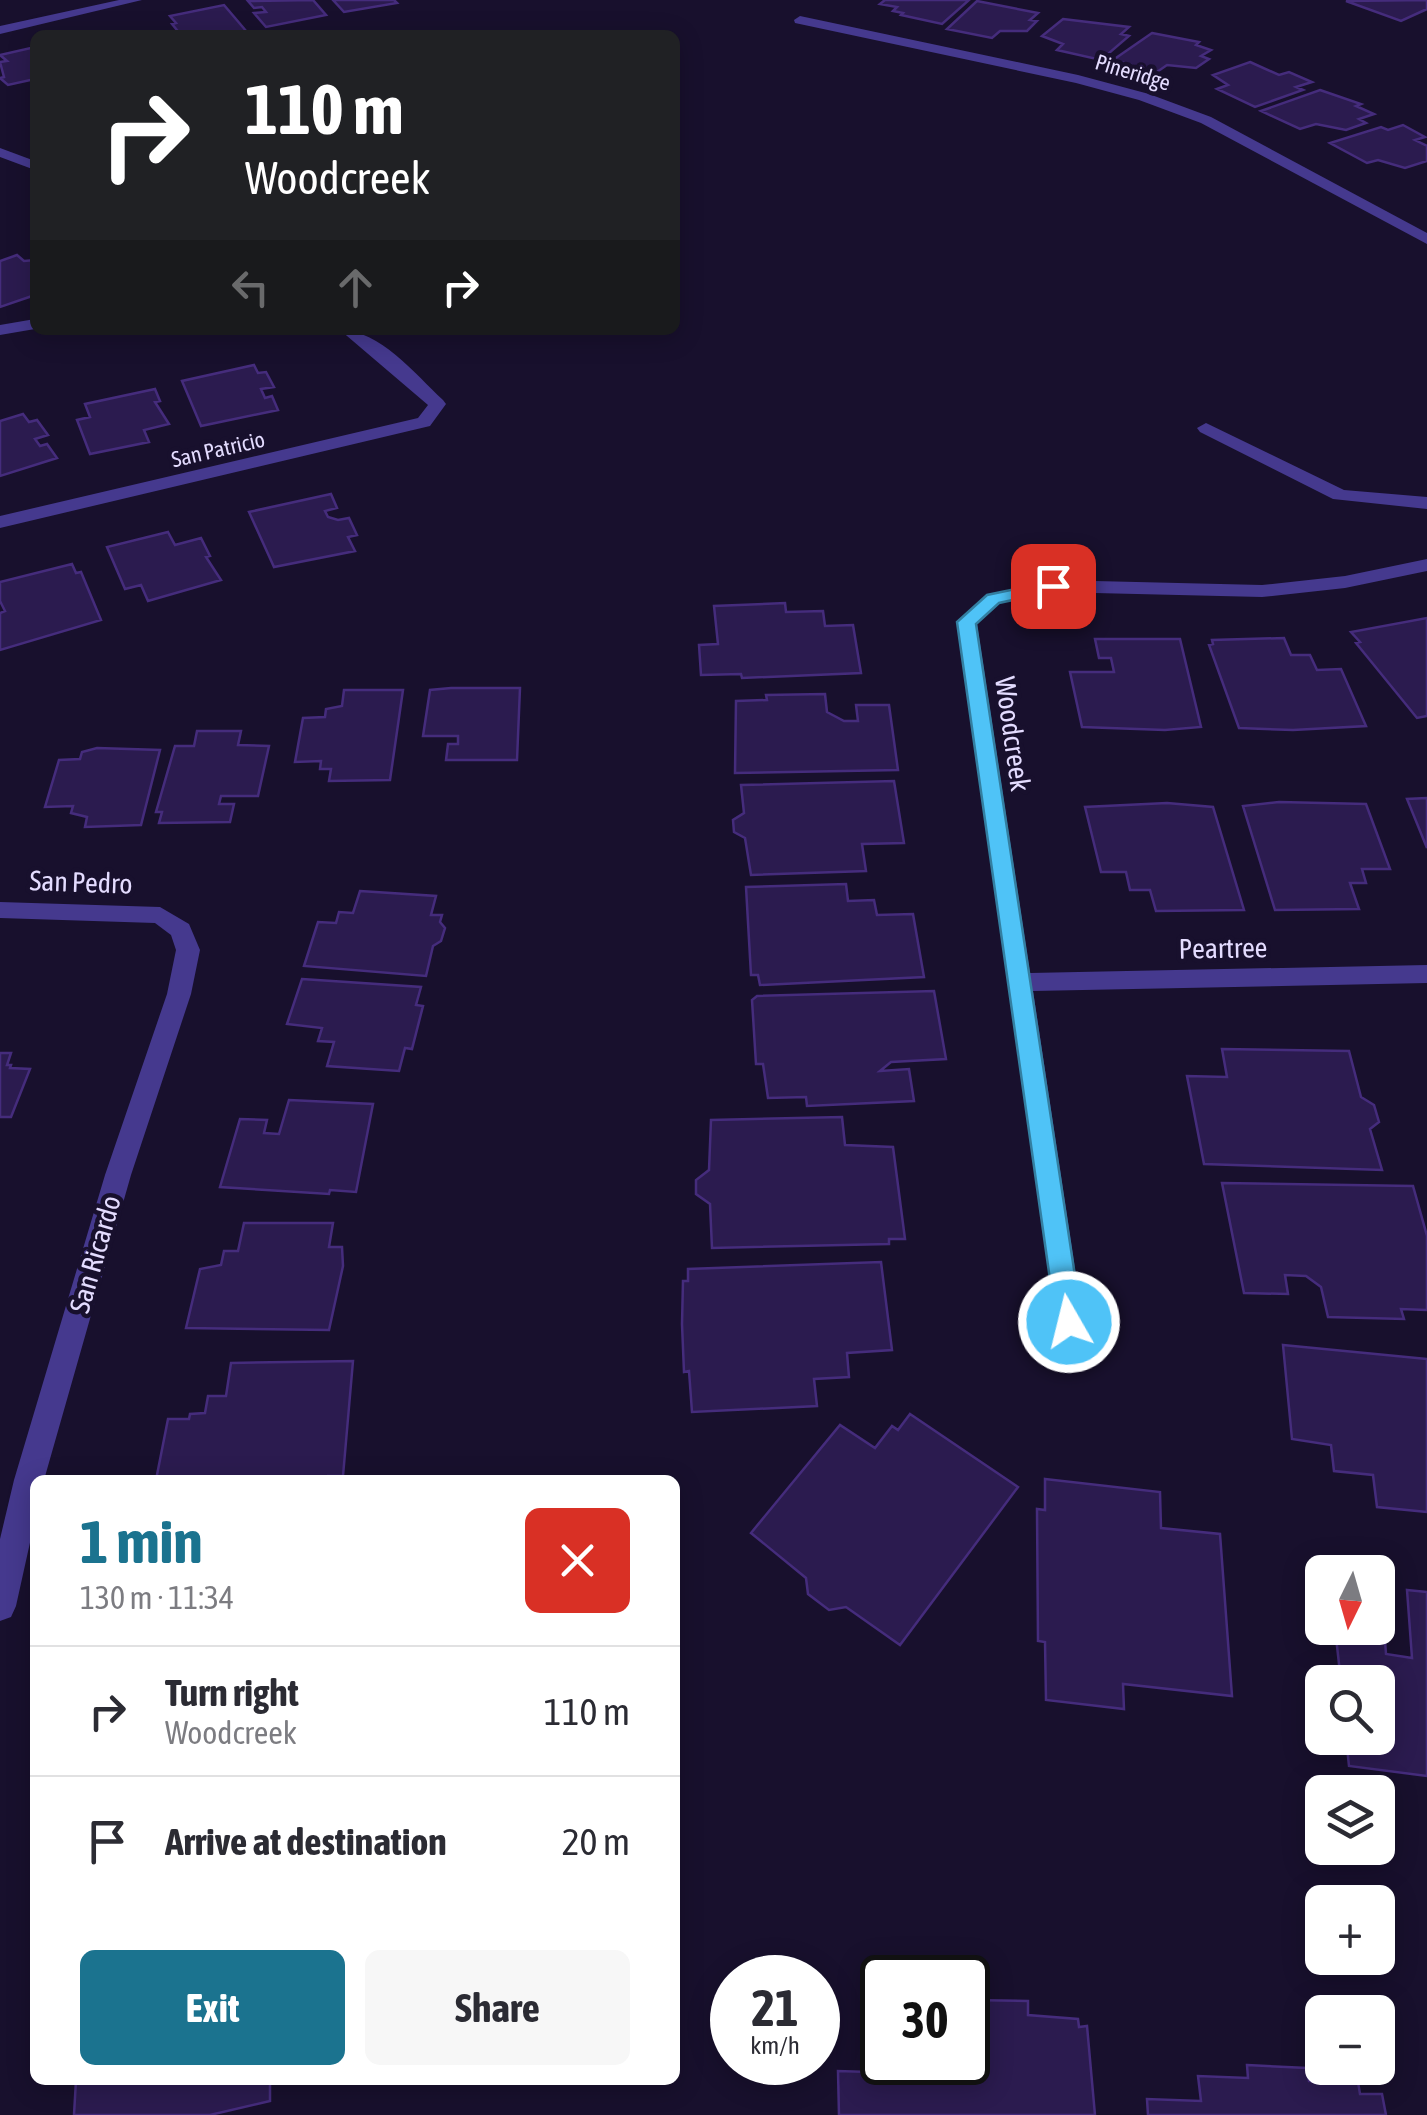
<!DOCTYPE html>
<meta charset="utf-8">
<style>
:root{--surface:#fff;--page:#f7f7f7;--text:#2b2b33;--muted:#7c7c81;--line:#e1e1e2;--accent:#1b738f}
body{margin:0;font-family:"Asap Condensed",sans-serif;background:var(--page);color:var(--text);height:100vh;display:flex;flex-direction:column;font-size:38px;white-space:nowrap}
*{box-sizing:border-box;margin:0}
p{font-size:32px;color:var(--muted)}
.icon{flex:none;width:55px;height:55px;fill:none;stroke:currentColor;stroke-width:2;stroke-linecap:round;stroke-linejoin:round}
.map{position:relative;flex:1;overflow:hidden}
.sheet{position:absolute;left:30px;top:1475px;width:650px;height:610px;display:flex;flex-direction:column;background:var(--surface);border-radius:15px;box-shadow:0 5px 25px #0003}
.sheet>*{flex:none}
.guide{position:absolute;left:30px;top:30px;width:650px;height:305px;border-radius:15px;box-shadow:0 5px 25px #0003;background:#202124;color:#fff;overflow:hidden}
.needle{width:65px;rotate:185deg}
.fabs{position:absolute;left:1305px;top:1555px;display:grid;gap:20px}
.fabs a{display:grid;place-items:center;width:90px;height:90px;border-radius:15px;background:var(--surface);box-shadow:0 5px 25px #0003;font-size:50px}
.speed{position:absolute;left:710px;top:1955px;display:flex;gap:20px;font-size:50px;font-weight:700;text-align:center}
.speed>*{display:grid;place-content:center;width:130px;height:130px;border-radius:50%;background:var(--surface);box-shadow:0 5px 25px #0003;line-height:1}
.speed small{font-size:25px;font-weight:400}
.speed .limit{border:5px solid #111;border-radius:15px;background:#fff;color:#111}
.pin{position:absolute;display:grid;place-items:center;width:85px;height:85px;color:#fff;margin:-42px;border-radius:20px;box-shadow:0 5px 15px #0006}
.me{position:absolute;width:110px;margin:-55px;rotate:352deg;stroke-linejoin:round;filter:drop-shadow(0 0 8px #0008)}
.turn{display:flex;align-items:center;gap:35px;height:210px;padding:0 50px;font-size:45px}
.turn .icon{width:130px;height:130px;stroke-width:2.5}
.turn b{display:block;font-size:70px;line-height:85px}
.lanes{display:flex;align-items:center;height:95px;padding:0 50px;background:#0003;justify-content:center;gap:50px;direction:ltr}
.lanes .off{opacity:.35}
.round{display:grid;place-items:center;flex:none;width:105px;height:105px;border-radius:15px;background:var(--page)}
.summary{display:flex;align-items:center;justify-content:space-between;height:170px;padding:0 50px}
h1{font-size:60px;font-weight:700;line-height:75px;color:var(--accent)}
.action{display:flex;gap:20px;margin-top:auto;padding:20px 50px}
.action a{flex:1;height:115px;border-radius:15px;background:var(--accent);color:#fff;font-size:40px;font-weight:700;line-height:115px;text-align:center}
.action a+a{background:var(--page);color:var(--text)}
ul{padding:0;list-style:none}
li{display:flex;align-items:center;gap:30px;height:130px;padding:0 50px;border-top:2px solid var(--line)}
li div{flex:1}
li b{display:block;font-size:38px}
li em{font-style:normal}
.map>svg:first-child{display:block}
.building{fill:#2b1b4f;stroke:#452c7c;stroke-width:2.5}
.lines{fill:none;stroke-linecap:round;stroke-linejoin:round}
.lane{fill:#45398e;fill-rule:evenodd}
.street{fill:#45398e;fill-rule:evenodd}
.route{fill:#4fc3f7;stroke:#337fa1;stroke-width:2.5}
.labels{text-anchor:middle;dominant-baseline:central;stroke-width:9;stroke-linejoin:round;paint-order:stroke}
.far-street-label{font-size:22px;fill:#e4dcff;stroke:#18102d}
.street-label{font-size:28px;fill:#e4dcff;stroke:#18102d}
</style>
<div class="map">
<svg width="1427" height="2115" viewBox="0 0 1427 2115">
<rect width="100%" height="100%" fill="#18102d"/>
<path class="building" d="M313,0L326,15L266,27L254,13L266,12L262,7L254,8L248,1Z
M333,0H394L397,3L344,12Z
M885,0H969L942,24L901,15L903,13L893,11L897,7L880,4Z
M1427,0V9L1401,21L1346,1Z
M977,1L1038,13L1030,20L1037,21L1027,31H1000L992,38L947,29Z
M224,5L247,32L181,35L172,24L176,23L170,16Z
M1063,19L1129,27L1121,34L1129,36L1101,60L1057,50L1063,44L1042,36Z
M1152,33L1199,42L1196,45L1211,50L1201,56L1209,59L1196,68L1167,65L1157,72L1113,60Z
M35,47V79L8,85L0,78L4,77L0,62L7,61L0,55Z
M1250,62L1279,75L1289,72L1312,82L1296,87L1303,90L1255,107L1217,89L1228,85L1213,75Z
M1320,90L1361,104L1356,106L1374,114L1359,119L1366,123L1346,130L1316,124L1300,129L1261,111Z
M1403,125L1425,137L1415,140L1427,146V161L1405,168L1378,160L1367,163L1330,143L1381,127L1388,130Z
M17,255L24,261L35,260V295L0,307V261Z
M254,365L258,373L266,372L274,387L261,389L265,398L272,396L278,410L201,426L182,381Z
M155,389L160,401L155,402L169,424L144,430L149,442L90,454L77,420L90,417L85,404Z
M23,414L29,422L37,420L48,435L35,439L40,446L47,444L57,458L0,476V421Z
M331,494L337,508L325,511L328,517L338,520L349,518L357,535L348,537L355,551L274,567L249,512Z
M168,532L175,545L201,538L210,556L206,557L221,580L148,601L141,585L125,589L107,547Z
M72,564L76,573L81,572L101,620L0,650V613L5,611L0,601V582Z
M785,603L786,612L823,611L825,626L853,625L861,673L742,678L741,674L701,675L699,645L718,644L714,606Z
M1427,618V716L1417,718L1356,643L1360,642L1351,632Z
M1284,638L1291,655H1310L1317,670L1341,669L1366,726L1293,730L1239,728L1209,645L1213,644L1212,640Z
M1095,639H1180L1201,727L1165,730L1082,727L1070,672H1114L1111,658H1099Z
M451,688H520L517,760H446L448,744H458V736H423L430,690Z
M344,690H403L390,780L329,781L331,769H320L321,761L295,762L303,718L325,717L326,709L342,706Z
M825,694L827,712L844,721H858L856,705H889L898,770L735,773L736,701L767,700L766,695Z
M197,731H241L238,745L269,746L258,796H221L219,804H234L230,822L159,823L162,812H156L175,746H194Z
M97,748L160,750L141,825L85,827L87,817L71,813L73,806L45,807L59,760L80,759L82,752Z
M894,781L904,843L862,844L866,871L751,875L745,838L734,832L733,820L744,813L741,785Z
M1427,798V848L1407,799Z
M1279,802L1366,804L1390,869H1362L1366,883H1350L1359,909L1275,910L1243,806Z
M1167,803L1213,807L1244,910L1156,911L1150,890H1130L1126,872H1101L1085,807Z
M846,884L848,901L874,900L877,915L913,914L924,977L760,985L758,975H751L746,887Z
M360,891L436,896L431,915H442L440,922L445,928L441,941L433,946L426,976L304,966L318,922L336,923L339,912L353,913Z
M302,979L421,987L416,1005L423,1006L412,1049L405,1048L399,1071L327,1066L334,1042L318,1041L322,1028L287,1024Z
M934,991L946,1059L891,1062L880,1071L909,1069L914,1101L807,1106L806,1097L768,1098L763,1064H756L752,1000L757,996Z
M1222,1049L1349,1051L1361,1097L1374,1105L1379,1122L1370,1129L1382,1170L1204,1164L1187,1076L1227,1077Z
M0,1053H11L7,1065H11L10,1068L30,1069L11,1117H0Z
M289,1100L373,1104L356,1192L330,1190L329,1194L220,1187L240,1119L267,1120L264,1133L279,1134Z
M842,1117L845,1145L893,1147L905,1239H889V1244L712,1248L710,1204L696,1194V1180L709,1170L711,1120Z
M1222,1183L1413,1186L1427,1236V1310L1401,1309L1404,1319L1328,1317L1321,1287L1306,1276L1285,1275L1288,1294L1244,1293Z
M244,1223H333L329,1247H342L343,1266L329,1330L186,1328L200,1269L221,1265L224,1251H238Z
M881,1262L892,1350L847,1353L849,1377L814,1379L817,1406L692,1412L689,1371L684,1372L682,1324L683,1281H688V1269Z
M1283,1345L1427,1359V1512L1377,1507L1373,1475L1334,1471L1331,1445L1292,1439Z
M353,1361L343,1476H328L327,1480H156L168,1419H189L190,1414L205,1413L208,1396H226L231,1363Z
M910,1414L1018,1487L900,1645L846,1607L829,1610L808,1594L806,1578L751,1533L840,1425L875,1448L892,1426L898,1430Z
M1045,1479L1160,1492L1161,1528L1220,1534L1232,1696L1123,1684L1124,1709L1046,1700L1045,1642L1038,1641L1037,1509L1045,1510Z
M1407,1590L1427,1592V1776L1349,1766L1346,1738H1378V1682H1341L1335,1628L1384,1627L1386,1654L1412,1658Z
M968,2000L1028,2001V2015L1078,2019L1079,2027L1087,2026L1095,2115H839L838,2071L869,2072L867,2008H882V2062H968Z
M1247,2065L1307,2068L1309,2081L1358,2082L1360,2094H1382L1386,2115H1148L1147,2099L1201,2101L1198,2076L1248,2078Z
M76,2080H270V2101L210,2115H74Z"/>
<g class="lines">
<path class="lane" d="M1206,423L1344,490L1427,497V509L1333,499L1200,432L1197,428Z"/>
<path class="street" d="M119,0H142L0,34V26Z
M800,16L1078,75L1149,94L1211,117L1427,233V244L1201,123L1139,100L1076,83L795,23L794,20Z
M0,148L35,161V170L0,157Z
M35,319V329L0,335V325Z
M340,330C380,330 415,374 443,400L446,404L430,426L0,528V516L418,418L428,405Z
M1427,559V571L1345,588L1262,597L1053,592L1000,603L977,624L1030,973L1427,965V983L1033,991L1083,1322L1079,1331L1069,1334L1059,1331L957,623L986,595L1053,580L1262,585L1345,576Z
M0,902L160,907L189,924L200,950L191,994L131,1175L44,1480H35V1520L16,1606L11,1617L0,1621V1539L14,1480L105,1175L167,994L176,950L171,935L155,923L0,918Z"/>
</g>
<path class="route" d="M1053,581L1062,586L1059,590L999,603L976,624L1082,1322L1078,1330L1069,1333L1060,1330L1056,1322L957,622L987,595Z"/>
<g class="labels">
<g class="far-street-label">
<text transform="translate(1133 72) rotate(17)">Pineridge</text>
<text transform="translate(218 449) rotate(-13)">San Patricio</text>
</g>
<g class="street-label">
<text transform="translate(1013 734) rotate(82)">Woodcreek</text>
<text transform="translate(81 882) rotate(2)">San Pedro</text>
<text transform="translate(1223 948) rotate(-1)">Peartree</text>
<text transform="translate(95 1254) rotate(-74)">San Ricardo</text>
</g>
</g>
</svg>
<div class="fabs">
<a><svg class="needle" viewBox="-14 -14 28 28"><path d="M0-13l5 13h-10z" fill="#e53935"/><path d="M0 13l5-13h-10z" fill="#7c7c81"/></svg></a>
<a><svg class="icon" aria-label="search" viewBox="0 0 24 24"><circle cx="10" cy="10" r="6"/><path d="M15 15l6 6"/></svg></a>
<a><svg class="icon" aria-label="layers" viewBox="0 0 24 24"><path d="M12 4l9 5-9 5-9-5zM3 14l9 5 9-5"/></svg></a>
<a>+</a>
<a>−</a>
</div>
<div class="speed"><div>21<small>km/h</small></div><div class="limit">30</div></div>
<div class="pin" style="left:1053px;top:586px;background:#d93025"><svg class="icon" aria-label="arrive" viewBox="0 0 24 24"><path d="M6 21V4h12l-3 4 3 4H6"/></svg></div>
<svg class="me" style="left:1069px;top:1322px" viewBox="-20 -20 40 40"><circle r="17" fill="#4fc3f7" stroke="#fff" stroke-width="3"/><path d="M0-11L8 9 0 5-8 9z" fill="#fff"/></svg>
<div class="guide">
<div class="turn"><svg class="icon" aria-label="right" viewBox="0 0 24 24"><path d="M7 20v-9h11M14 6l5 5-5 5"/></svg><div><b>110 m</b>Woodcreek</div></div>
<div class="lanes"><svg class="icon off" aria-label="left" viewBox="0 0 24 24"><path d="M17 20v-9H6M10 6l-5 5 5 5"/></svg><svg class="icon off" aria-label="ahead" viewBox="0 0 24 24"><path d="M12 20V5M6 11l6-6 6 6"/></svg><svg class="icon" aria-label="right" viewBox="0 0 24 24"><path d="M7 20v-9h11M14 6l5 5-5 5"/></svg></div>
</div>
<section class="sheet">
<div class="summary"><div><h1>1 min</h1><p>130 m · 11:34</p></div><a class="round" style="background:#d93025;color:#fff"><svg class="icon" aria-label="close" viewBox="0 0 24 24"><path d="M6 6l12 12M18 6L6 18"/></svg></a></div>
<ul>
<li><svg class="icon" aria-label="right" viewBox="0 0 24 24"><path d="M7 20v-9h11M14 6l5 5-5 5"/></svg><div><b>Turn right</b><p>Woodcreek</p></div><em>110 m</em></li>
<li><svg class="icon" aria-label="arrive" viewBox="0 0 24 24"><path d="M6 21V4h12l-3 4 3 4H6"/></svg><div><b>Arrive at destination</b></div><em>20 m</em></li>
</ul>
<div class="action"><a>Exit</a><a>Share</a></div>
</section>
</div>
